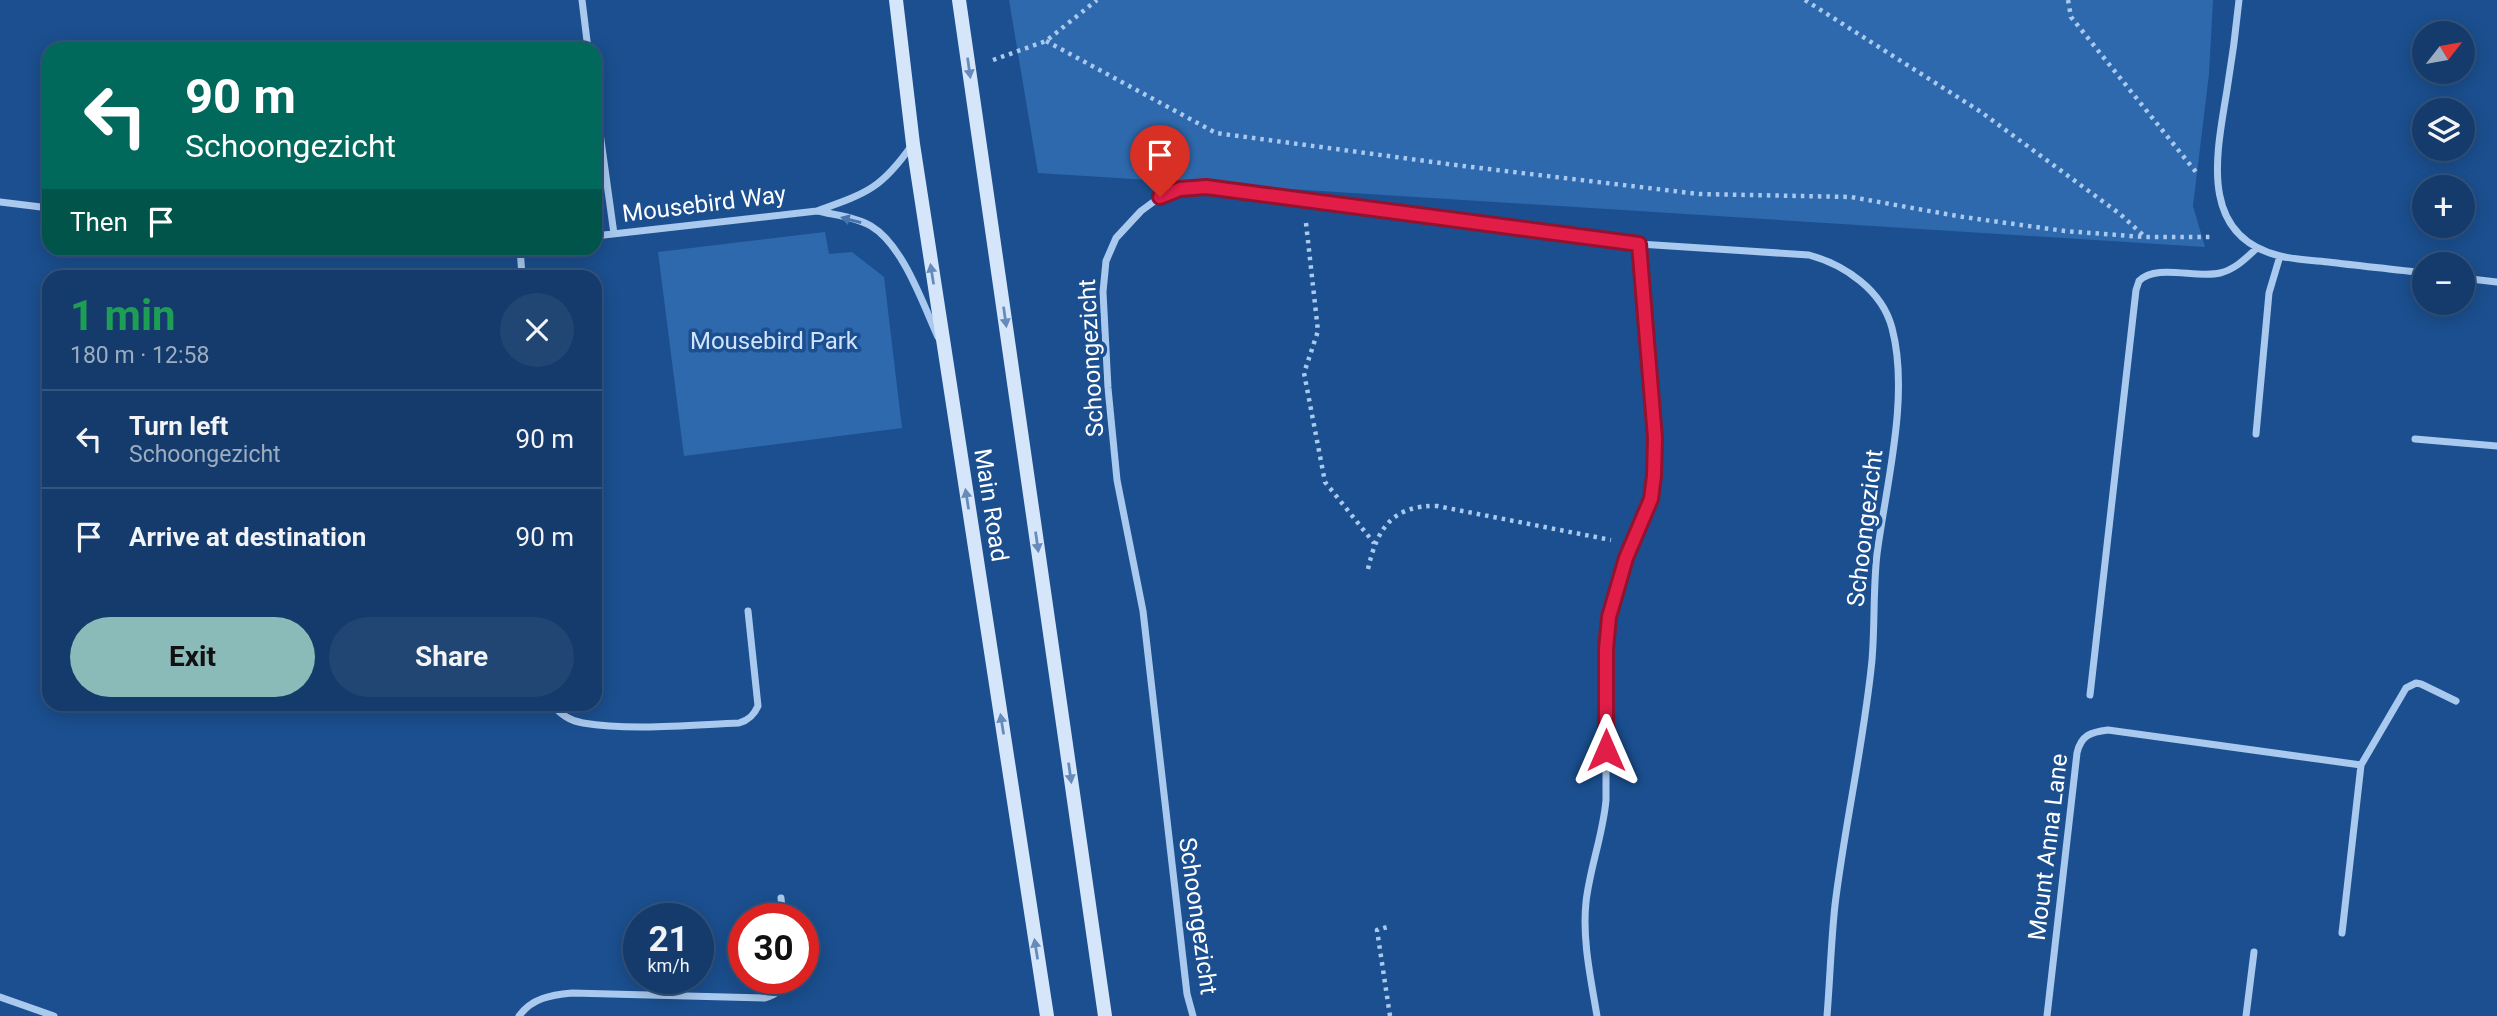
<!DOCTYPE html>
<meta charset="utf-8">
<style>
:root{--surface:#143b6b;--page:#214673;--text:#f1f3f6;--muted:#9dadc1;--line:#33557e;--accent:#8bbbb9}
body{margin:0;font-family:Roboto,sans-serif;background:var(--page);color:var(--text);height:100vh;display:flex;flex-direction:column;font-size:26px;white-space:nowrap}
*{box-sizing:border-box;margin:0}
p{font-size:23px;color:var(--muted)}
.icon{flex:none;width:38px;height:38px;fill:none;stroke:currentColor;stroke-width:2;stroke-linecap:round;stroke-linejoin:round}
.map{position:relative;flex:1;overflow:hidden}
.side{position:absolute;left:42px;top:270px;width:560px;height:441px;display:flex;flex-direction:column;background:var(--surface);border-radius:21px;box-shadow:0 4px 18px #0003,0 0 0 2px var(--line)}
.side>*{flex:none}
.hud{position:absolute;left:42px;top:42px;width:560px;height:214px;border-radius:21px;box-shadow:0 4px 18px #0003,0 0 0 2px var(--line);background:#00695c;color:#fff;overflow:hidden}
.needle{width:46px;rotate:59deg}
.tools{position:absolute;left:2412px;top:21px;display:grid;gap:14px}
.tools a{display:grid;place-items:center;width:63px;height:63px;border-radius:50%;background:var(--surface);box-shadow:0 4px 18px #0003,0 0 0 2px var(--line);font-size:35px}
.speed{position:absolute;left:623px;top:903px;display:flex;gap:14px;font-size:35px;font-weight:700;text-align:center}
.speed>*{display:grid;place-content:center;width:91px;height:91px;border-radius:50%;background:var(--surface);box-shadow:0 4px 18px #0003,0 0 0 2px var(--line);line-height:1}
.speed small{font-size:18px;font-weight:400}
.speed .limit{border:10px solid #d22;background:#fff;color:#111}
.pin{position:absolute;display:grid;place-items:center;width:60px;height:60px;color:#fff;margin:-72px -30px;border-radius:50% 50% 50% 0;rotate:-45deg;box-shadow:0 0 7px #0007}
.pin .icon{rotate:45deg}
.me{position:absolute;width:77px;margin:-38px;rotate:0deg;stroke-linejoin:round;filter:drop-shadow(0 0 5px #0008)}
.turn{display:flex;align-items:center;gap:24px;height:147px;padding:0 28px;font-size:32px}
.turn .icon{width:91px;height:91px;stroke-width:2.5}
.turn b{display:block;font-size:49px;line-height:60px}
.then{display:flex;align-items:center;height:66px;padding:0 28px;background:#0003;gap:14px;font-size:26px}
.round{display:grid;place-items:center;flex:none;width:74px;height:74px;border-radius:37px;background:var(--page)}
.overview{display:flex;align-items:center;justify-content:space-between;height:119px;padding:0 28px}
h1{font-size:42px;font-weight:700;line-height:52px;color:#1e9e55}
.cta{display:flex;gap:14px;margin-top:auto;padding:14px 28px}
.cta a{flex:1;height:80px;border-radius:42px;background:var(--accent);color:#111;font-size:28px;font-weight:700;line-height:80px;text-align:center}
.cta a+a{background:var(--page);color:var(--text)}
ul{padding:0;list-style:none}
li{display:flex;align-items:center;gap:21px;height:98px;padding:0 28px;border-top:2px solid var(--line)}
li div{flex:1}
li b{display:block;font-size:26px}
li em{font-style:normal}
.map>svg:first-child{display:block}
.green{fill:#2e69ad}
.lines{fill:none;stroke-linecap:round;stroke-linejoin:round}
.path{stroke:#a9c9ee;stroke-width:4.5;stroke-dasharray:3.5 5;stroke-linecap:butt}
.street{stroke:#a9c9ee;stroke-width:7}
.secondary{stroke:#d6e6fa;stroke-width:14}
.oneway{fill:#668bba}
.oneway2{fill:#4674ac}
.route-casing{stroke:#92132f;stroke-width:18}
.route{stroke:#e11d48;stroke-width:12}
.labels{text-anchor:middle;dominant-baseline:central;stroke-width:7;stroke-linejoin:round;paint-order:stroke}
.street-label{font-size:24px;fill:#fff;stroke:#1b4f8f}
.park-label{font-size:24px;fill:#cfe3fa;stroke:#1b4f8f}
</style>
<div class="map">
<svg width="2497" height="1016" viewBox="0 0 2497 1016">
<rect width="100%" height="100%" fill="#1b4f8f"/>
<path class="green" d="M1009,0H2213L2209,74L2193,206L2205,247L1038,173Z
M825,232L829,254L852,252L884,277L902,428L684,456L658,252Z"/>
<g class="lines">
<path class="path" d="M1805,0L1981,112L2120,214L2143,235
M2068,0L2071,17L2196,172
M1046,41L1216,133L1463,166L1699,194L1851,197L1963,217L2065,231L2144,237H2213
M993,60L1046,41L1097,0
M1306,223L1318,331L1304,373L1325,482L1374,543
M1368,569C1377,529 1392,505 1437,506L1611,540
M1390,1016L1377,930L1391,926"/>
<path class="street" d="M582,0L588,49
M2239,0C2236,30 2232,60 2227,90C2217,152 2197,236 2280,256C2296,260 2313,260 2328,262C2360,266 2392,269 2424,273
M595,97L614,234
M0,202L49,208
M818,211C834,215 856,217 871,226C903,245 923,304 938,337
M595,236L817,211C867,193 881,189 912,145
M520,248L522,276
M2462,278L2497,282
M2256,434L2269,293L2280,256
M2415,439L2497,446
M2090,695L2136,290L2139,281C2156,263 2197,279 2220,273C2236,269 2246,258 2257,248
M552,704C560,714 569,721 583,723C630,731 691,725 739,723C749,720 754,715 758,706L748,611
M781,898L783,919
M2342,933L2361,765L2406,688L2416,683L2421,684L2456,701
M0,997L54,1016
M519,1016C532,998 551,995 572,993L765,998C775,995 784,990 786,978
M1193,1016L1187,994L1143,611L1117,480L1108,388L1103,292L1106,261L1116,238L1141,211L1160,197L1180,189L1206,187L1639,244L1809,255C1845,265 1882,290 1892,328C1910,396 1886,485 1877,554C1873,589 1875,624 1872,660C1864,742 1845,823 1835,905C1831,942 1830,979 1827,1016
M1597,1016C1591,979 1582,940 1586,902C1590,867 1603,835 1606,800V649L1609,617L1626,558L1651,499L1654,476L1655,438L1639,244
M2047,1016L2077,753C2081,735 2091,732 2108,730L2361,765
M2246,1016L2254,952"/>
<path class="secondary" d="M896,0L913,144L1047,1016
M959,0L1105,1016"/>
</g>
<defs><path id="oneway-solid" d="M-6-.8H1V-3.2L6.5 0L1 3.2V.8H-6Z" transform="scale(1.75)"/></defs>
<g class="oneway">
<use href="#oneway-solid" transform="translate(969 68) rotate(82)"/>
<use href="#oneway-solid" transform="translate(932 274) rotate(-99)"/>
<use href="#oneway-solid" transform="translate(1005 317) rotate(82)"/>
<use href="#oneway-solid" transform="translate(967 499) rotate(-99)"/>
<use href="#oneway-solid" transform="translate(1037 542) rotate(82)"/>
<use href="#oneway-solid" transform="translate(1002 724) rotate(-99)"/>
<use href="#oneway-solid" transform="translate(1070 773) rotate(82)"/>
<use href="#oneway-solid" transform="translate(1036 949) rotate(-99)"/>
</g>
<use class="oneway2" href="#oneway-solid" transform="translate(851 220) rotate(-165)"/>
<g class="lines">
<g class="route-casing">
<path id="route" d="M1160,197L1180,189L1206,187L1639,244L1655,438L1654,476L1651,499L1626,558L1609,617L1606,649V750"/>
</g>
<use href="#route" class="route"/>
</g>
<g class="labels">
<g class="street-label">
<text transform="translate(704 204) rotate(-7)">Mousebird Way</text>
<text transform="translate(1091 358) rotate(-93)">Schoongezicht</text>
<text transform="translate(991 505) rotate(81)">Main Road</text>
<text transform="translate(1865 528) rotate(-83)">Schoongezicht</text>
<text transform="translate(2048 847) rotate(-83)">Mount Anna Lane</text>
<text transform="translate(1198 916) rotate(82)">Schoongezicht</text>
</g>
<g class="park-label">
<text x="774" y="341">Mousebird Park</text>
</g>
</g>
</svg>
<div class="tools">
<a><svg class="needle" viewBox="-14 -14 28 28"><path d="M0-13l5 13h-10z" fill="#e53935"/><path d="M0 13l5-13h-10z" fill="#9dadc1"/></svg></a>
<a><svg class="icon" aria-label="layers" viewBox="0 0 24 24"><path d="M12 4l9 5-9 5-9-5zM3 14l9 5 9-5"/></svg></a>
<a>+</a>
<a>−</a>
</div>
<div class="speed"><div>21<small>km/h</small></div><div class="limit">30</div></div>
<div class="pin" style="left:1160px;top:197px;background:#d93025"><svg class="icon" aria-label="arrive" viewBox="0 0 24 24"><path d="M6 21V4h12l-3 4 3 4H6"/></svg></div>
<svg class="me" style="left:1606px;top:750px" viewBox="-20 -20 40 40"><path d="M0-17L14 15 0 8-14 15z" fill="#e11d48" stroke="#fff" stroke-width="4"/></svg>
<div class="hud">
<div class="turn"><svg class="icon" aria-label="left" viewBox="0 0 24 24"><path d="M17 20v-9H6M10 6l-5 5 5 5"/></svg><div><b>90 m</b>Schoongezicht</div></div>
<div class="then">Then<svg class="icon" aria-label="arrive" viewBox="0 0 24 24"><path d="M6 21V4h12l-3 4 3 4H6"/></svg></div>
</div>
<section class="side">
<div class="overview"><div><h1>1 min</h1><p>180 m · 12:58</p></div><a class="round"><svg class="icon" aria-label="close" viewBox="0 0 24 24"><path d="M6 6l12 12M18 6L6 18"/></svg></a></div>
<ul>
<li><svg class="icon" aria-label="left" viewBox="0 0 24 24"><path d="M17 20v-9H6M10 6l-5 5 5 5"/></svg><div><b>Turn left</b><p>Schoongezicht</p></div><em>90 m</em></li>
<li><svg class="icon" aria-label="arrive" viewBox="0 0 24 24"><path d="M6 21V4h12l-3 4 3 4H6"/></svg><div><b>Arrive at destination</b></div><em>90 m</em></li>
</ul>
<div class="cta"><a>Exit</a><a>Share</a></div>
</section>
</div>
